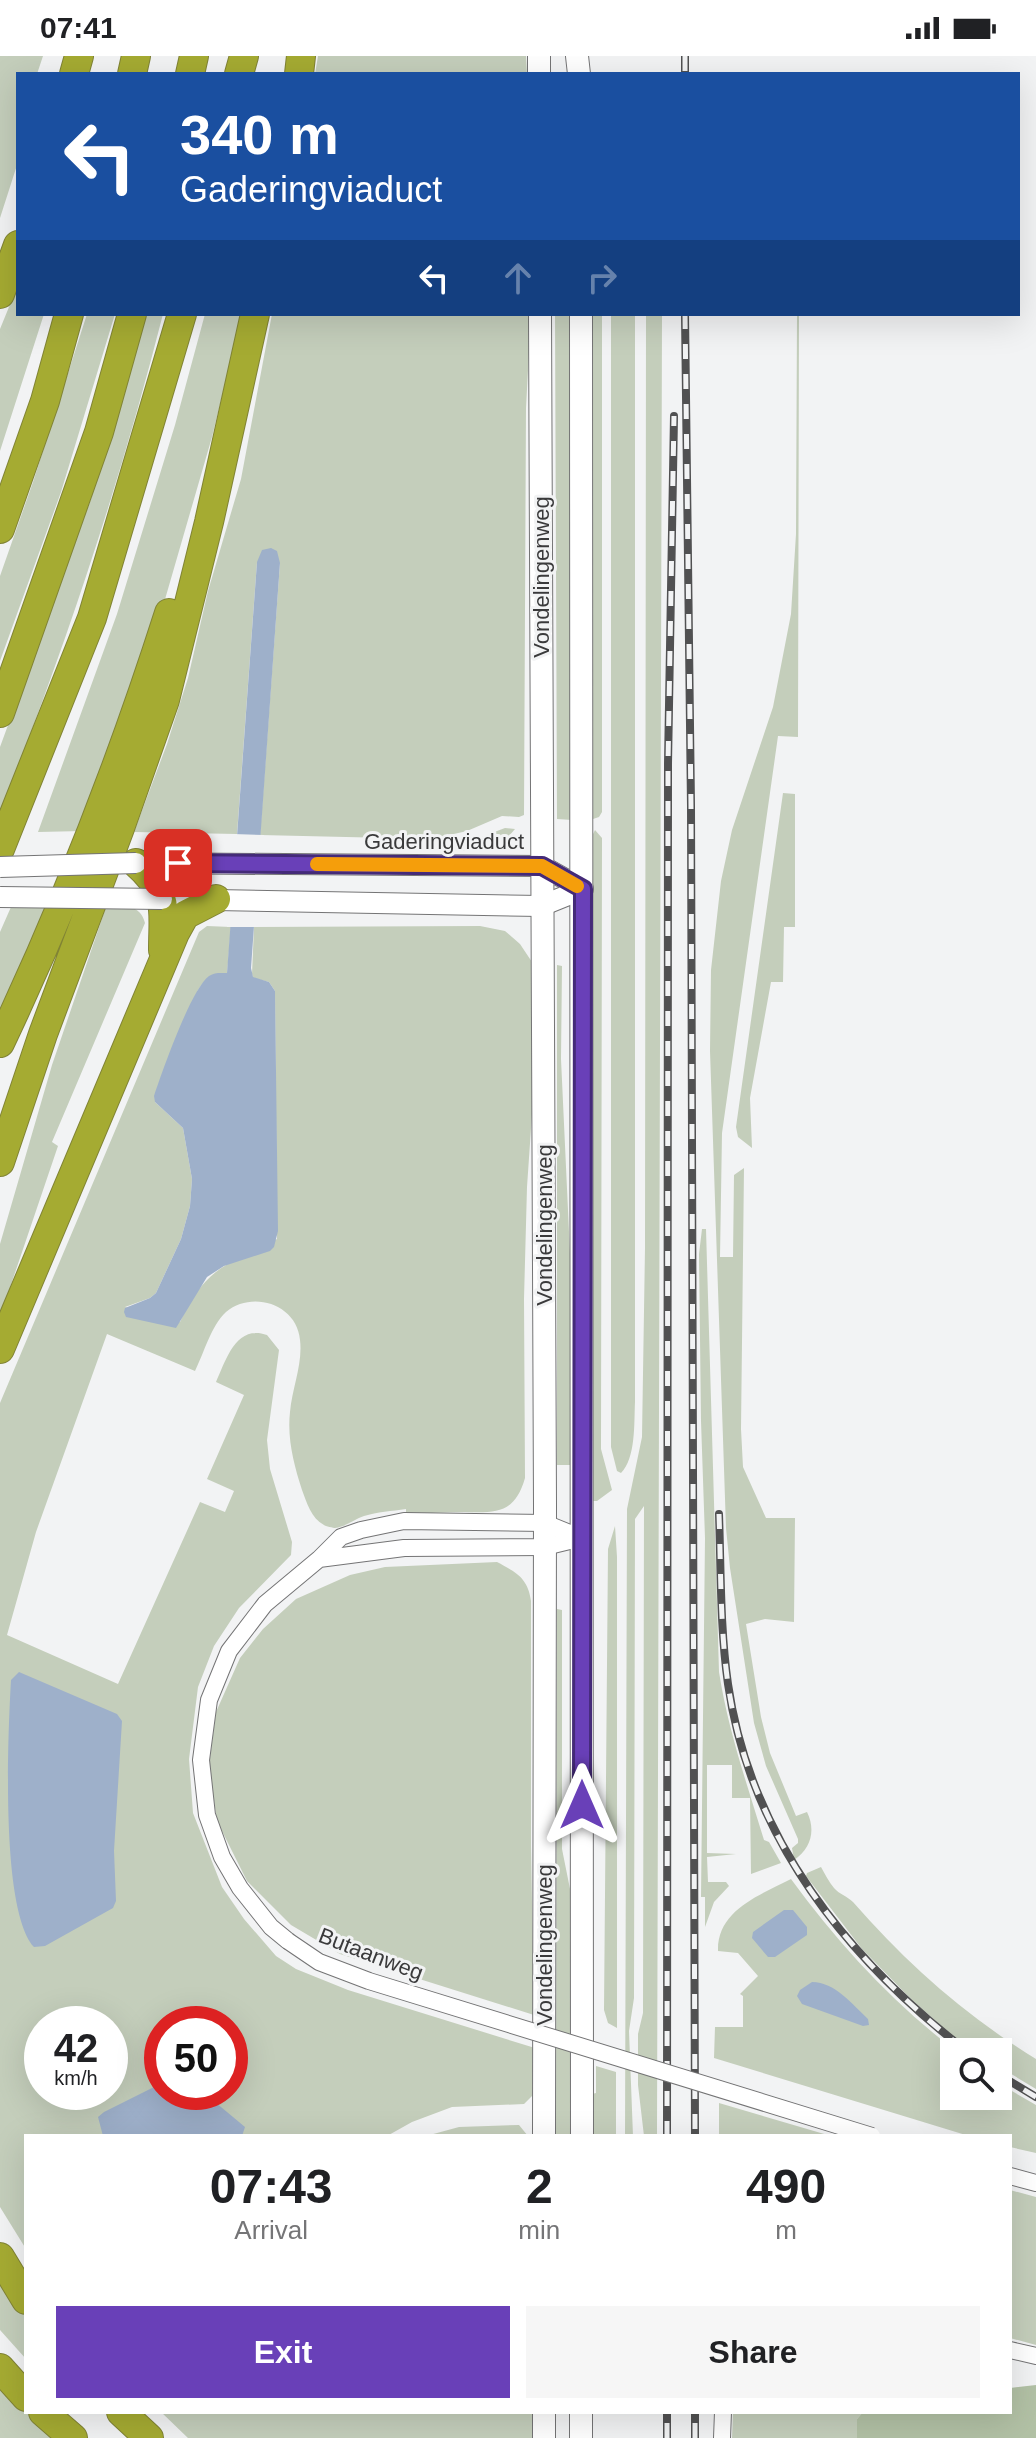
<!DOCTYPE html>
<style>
:root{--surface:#fff;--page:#f6f6f6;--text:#202124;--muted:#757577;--accent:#6940b8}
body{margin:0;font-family:Helvetica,sans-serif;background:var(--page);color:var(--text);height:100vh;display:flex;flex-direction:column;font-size:30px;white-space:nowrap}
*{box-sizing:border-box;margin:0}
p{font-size:26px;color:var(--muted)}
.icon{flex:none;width:44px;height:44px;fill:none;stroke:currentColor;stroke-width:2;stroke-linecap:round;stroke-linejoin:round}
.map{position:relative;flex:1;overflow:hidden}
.panel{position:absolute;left:24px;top:2078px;width:988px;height:280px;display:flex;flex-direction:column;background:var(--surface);border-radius:0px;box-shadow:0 8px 32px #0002}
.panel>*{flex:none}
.top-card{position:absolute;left:16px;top:16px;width:1004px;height:244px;border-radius:0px;box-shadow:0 8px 32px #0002;background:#1a4fa0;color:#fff;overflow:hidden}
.buttons{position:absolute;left:940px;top:1982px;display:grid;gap:16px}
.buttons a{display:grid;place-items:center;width:72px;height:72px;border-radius:0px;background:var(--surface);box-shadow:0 8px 32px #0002;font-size:40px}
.speed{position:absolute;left:24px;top:1950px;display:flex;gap:16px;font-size:40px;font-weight:700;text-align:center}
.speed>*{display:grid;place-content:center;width:104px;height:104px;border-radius:50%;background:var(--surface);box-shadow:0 8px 32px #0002;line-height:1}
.speed small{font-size:20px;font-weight:400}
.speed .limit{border:12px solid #d22;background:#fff;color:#111}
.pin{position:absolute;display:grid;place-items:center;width:68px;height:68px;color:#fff;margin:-34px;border-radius:16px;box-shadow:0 4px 12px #0006}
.me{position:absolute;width:88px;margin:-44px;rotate:0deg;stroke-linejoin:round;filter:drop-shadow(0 0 6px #0008)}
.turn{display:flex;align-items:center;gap:28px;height:168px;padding:0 32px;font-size:36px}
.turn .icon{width:104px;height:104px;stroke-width:2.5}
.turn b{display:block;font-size:56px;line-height:68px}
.lanes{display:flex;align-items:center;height:76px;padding:0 32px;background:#0003;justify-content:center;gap:40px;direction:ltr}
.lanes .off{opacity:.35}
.eta{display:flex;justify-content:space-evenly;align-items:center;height:136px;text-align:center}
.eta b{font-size:48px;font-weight:700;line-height:56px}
.cta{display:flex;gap:16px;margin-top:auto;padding:16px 32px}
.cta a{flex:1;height:92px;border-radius:0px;background:var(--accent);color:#fff;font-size:32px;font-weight:700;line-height:92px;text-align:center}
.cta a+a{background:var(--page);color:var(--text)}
.status{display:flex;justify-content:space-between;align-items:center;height:56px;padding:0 40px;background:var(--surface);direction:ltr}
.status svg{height:22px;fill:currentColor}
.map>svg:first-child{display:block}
.green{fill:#c4cebb;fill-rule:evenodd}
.forest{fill:#b2c1a5}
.water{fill:#9eb0ca}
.pier{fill:#f2f3f4}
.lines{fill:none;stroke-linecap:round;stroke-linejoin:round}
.minor-casing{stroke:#747475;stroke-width:18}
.tertiary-casing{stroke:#747475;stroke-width:22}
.secondary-casing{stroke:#747475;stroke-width:24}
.motorway-casing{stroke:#808335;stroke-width:30}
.minor{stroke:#fff;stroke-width:16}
.tertiary{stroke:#fff;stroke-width:20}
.secondary{stroke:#fff;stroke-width:22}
.motorway{stroke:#a5ab32;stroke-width:28}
.rail-casing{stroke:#515152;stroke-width:8}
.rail{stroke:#f2f3f4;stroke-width:5;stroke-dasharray:15;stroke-linecap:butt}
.minor-bridge-casing{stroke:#747475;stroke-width:18;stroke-linecap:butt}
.tertiary-bridge-casing{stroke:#747475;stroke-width:22;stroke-linecap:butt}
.minor-bridge{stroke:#fff;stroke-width:16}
.tertiary-bridge{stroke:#fff;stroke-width:20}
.route-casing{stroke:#442a78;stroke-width:20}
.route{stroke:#6940b8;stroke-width:14}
.slow{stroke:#f59e0b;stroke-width:14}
.labels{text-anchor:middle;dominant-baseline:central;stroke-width:6;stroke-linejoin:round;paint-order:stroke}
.street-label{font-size:22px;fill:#3a3a3b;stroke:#f2f3f4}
</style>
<div class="status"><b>07:41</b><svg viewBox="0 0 49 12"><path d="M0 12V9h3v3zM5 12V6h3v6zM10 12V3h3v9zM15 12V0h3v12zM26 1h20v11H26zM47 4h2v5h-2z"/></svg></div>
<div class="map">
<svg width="1036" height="2382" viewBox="0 0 1036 2382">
<rect width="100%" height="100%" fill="#f2f3f4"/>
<path class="green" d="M0,0H43L37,18H18V106L0,162Z
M318,0H526L527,18H315Z
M18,229V258H44L0,395V273Z
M87,258H115L61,436L0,605V520L33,426Z
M147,258H163C120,428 64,594 0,757V691L91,443Z
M205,258H242L212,381L157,571L83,775L38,776L117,558L175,369Z
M272,258H531L526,352L524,759L519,761L502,760L467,775L432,783L260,779L280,507L257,506L237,778L134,776L167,688L188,622L208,535L241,423Z
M555,258H572V764L557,763Z
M593,258H602V756L599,761L593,763Z
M611,258H635V1346C634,1367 636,1402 621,1417L617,1415L611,1391Z
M646,258H662L657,2080H644L638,2029V1978L643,1957L644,1450L635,1463L634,1942L629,1975L633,2080H625L627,1453L642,1381L645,1192Z
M797,258H799L798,681L778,680L722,1077L720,1201H733L734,1119L744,1112L741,1373L743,1411L766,1462H795L794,1566L765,1563L746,1568L761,1661L770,1697L796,1760L807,1756C816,1774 811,1793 794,1804L792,1792L798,1787V1783L766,1710L754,1667L730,1512L726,1472L710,995L711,914L721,825L732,774L773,651L791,558L796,478Z
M783,737L795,738V871H784L783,926H771L750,1042L752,1092L738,1081L736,1071Z
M505,772L515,773C498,795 476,795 450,794L452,792Z
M595,774L602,782L601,1393L612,1434L597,1445H592L593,778Z
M11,851H52L0,966V876Z
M106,851C124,851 140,847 145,867L52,1086L58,1090L0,1261V1188L52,1009Z
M207,870L231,871L227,918C212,917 207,921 198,934L155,1046L183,1072L192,1123L190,1150L181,1183L156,1237L150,1242L125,1251L180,1266C205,1212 227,1208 277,1183L275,935L269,926L253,922L252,918L254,871L480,870L505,875L520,888L532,906L534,1029L527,1131L524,1243L525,1422C515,1457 497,1457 465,1456C445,1456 426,1457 406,1459V1453C392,1455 377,1456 364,1460C355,1463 345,1471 335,1472C334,1472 325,1470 324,1469C311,1462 307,1447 302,1434C294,1409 287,1383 290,1356C292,1333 303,1307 300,1284C297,1248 252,1234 226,1256C211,1270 204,1297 195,1315L107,1278L36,1476L7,1579L118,1628L200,1446L225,1456L234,1435L207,1423L244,1339L216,1326C226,1304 236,1268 267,1279L279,1294L267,1384L270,1413L292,1486L291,1499L239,1552L214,1590L198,1631L189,1703L193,1757L222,1831L244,1863L276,1900L296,1913L348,1934L535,1992L536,2036L524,2048L452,2051L412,2066L387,2080H26V2193L0,2151V1347L199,876ZM42,1968H110V2036H42ZM162,1968H230V2036H162Z
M557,909L562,910L561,1003L571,1219V1409H557Z
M702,1173H706L719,1616C728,1674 747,1728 764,1784L769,1786L781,1807L751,1818L750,1742H732V1709H707V1797L736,1798L707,1801L708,1826H726L729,1830L714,1846L705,1871V1841H701L705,1482L701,1365L699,1198Z
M615,1470L617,1501V1972L608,1967L604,1954L608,1493Z
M497,1506C516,1516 528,1522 531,1545V1790L534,1959L340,1898L291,1869L247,1825L217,1765L209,1710L216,1656L240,1602L263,1573L296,1543L350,1519L385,1511Z
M557,1553L562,1554V1793L571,1838V2080H556Z
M821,1811C825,1818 829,1826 834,1832C839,1838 847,1840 853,1846C907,1908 966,1960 1036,2003V2033L998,2010V1996H976L956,1983L911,1943L862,1893L806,1820L807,1817Z
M791,1823C839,1889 892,1946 957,1996H954V2040H998V2027L1036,2049V2097L1010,2091V2080H969L714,2002L715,1971H743V1940L740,1938L758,1920L738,1897L718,1895C717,1854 760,1839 791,1823Z
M596,2010L616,2016V2080H592V2038L596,2037Z
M719,2047L831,2080H719Z
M519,2069L528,2080H426L459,2071Z
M1010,2134L1036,2141V2289L1010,2282Z
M0,2219L26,2255V2303L0,2274Z
M0,2328L55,2382H0Z
M161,2356H534V2382H188Z
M733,2356H863L857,2363V2382H732Z"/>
<path class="forest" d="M1036,2329V2382H857V2363L863,2356H1010V2332Z"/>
<path class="water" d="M271,492L277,495L280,507L251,912L253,921L269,926L275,935L278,1175L274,1191L270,1195L224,1210L207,1221L176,1272L126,1261L124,1256L125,1252L150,1242L156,1237L181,1183L190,1150L192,1123L183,1072L155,1046L154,1040C162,1016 191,933 209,920C215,916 221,917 227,917L257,506L262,494Z
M19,1616L117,1658L122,1665L114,1795L116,1845L113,1852L45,1890L34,1891C0,1853 8,1679 11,1624Z
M784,1854H793L807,1871V1879L775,1901H768L752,1882L753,1876Z
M812,1926C835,1926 852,1948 868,1963L869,1969L863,1970L802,1948L797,1940L800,1934Z
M162,2027V2036H203L245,2071L242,2080H103L98,2061L104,2056Z"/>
<path class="pier" d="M233,778L264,779L258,871H227Z"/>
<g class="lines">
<g class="minor-casing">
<path id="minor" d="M319,1503L404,1492L545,1491L582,1482
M288,1885L271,1871L240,1832L222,1801L207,1759L201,1704L209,1644L229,1595L265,1548L319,1503L341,1481L361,1474L404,1465L545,1467L582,1482
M1010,2120L1036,2127
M1010,2294L1036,2300
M722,2382L723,2356"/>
</g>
<g class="tertiary-casing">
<path id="tertiary" d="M136,807L542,810L583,833
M162,843L541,850L583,833"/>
</g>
<g class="secondary-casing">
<path id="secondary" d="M539,0V18
M577,0L579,18
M540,258L545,1449L544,2080
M581,258L582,2080
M544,2356V2382
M581,2382V2356"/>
</g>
<g class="motorway-casing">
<path id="motorway" d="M74,18L79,0
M132,18L136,0
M190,18L194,0
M239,18L244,0
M299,18L301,0
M0,238L18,189
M0,473L45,345L69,258
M0,657L99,376L132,258
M0,793L92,562L182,258
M136,807C170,837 163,852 163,894
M0,987C66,848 122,704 169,557
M0,1106L43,978L120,772L165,644L209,466L255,258
M0,1293L175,877L185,859L216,843
M0,2201L26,2244
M0,2312L26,2341
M43,2356L73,2382
M121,2356L149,2382"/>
</g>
<use href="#minor" class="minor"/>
<use href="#tertiary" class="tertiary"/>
<use href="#secondary" class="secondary"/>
<use href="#motorway" class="motorway"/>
<g class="rail-casing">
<path id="rail" d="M685,0V18
M685,258L691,750L695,2080
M719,1458C721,1515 720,1572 728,1628C750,1782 848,1904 968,1996
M998,2018L1036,2041
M667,2080L668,708L674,360
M667,2382V2356
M695,2382V2356"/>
</g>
<use href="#rail" class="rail"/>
<g class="minor-bridge-casing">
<path id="minor-bridge" d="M288,1885L319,1906L369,1925L872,2080"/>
</g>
<g class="tertiary-bridge-casing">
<path id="tertiary-bridge" d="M0,811L136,807
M0,841L162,843"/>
</g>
<use href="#minor-bridge" class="minor-bridge"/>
<use href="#tertiary-bridge" class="tertiary-bridge"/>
</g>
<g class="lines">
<g class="route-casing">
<path id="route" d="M178,807L542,810L583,833L582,1749"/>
</g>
<use href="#route" class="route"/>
<path class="slow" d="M317,808L542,810L577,830"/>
</g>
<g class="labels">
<g class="street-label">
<text transform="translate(541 521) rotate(-90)">Vondelingenweg</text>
<text x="444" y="785">Gaderingviaduct</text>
<text transform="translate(544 1169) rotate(-90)">Vondelingenweg</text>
<text transform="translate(544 1889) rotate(-90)">Vondelingenweg</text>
<text transform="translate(371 1898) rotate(21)">Butaanweg</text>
</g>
</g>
</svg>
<div class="buttons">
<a><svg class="icon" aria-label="search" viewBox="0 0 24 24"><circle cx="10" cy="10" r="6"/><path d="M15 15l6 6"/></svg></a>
</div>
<div class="speed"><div>42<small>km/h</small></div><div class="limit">50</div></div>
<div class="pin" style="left:178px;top:807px;background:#d93025"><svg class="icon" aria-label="arrive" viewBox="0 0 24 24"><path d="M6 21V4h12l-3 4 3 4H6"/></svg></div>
<svg class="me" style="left:582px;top:1749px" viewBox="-20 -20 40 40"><path d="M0-17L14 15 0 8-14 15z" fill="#6940b8" stroke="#fff" stroke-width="4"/></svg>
<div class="top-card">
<div class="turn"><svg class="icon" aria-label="left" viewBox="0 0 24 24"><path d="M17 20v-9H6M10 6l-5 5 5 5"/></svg><div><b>340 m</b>Gaderingviaduct</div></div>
<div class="lanes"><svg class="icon" aria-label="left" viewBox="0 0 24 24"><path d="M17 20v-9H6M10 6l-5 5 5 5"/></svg><svg class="icon off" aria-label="ahead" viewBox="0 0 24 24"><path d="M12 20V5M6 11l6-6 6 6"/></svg><svg class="icon off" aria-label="right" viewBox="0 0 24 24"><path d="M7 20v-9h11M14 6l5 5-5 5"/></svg></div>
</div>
<section class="panel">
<div class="eta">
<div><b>07:43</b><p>Arrival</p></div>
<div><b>2</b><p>min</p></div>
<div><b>490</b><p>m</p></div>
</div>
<div class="cta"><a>Exit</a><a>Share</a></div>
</section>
</div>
